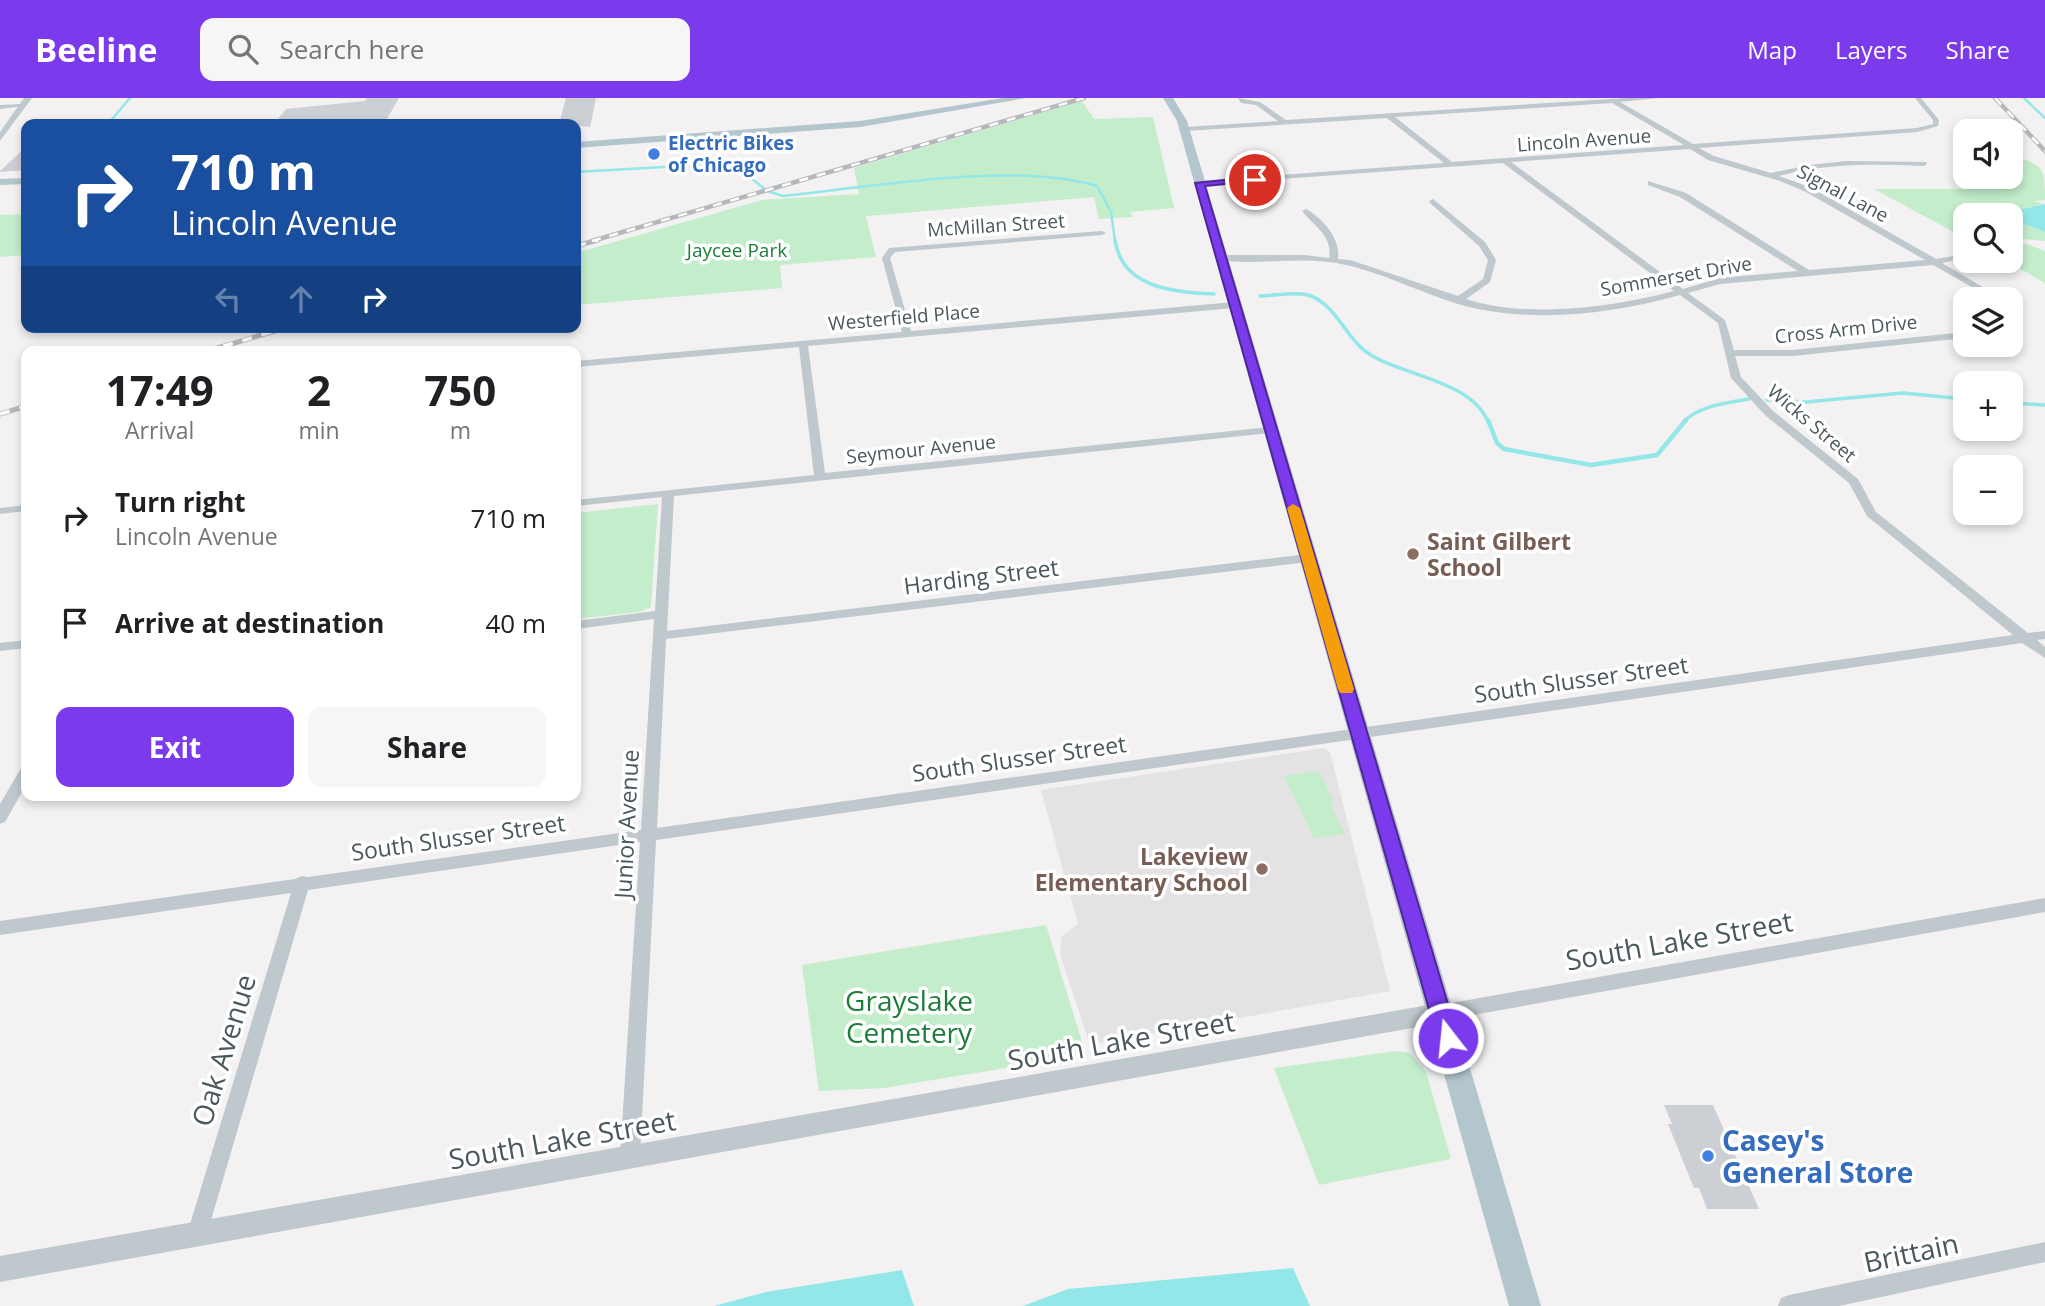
<!DOCTYPE html>
<meta charset="utf-8">
<style>
:root{--surface:#fff;--page:#f6f6f6;--text:#202124;--muted:#757577;--accent:#7c3aed}
body{margin:0;font-family:"Open Sans",sans-serif;background:var(--page);color:var(--text);height:100vh;display:flex;flex-direction:column;font-size:26px;white-space:nowrap}
*{box-sizing:border-box;margin:0}
p{font-size:23px;color:var(--muted)}
.icon{flex:none;width:38px;height:38px;fill:none;stroke:currentColor;stroke-width:2;stroke-linecap:round;stroke-linejoin:round}
.map{position:relative;flex:1;overflow:hidden}
.sheet{position:absolute;left:21px;top:248px;width:560px;height:455px;display:flex;flex-direction:column;background:var(--surface);border-radius:14px;box-shadow:0 4px 10px #0003}
.sheet>*{flex:none}
.hud{position:absolute;left:21px;top:21px;width:560px;height:214px;border-radius:14px;box-shadow:0 4px 10px #0003;background:#1a4fa0;color:#fff;overflow:hidden}
.tools{position:absolute;left:1953px;top:21px;display:grid;gap:14px}
.tools a{display:grid;place-items:center;width:70px;height:70px;border-radius:14px;background:var(--surface);box-shadow:0 4px 10px #0003;font-size:35px}
.pin{position:absolute;display:grid;place-items:center;width:60px;height:60px;color:#fff;margin:-30px;border:4px solid #fff;border-radius:50%;box-shadow:0 2px 7px #0007}
.me{position:absolute;width:77px;margin:-38px;rotate:344deg;stroke-linejoin:round;filter:drop-shadow(0 0 5px #0008)}
.turn{display:flex;align-items:center;gap:24px;height:147px;padding:0 35px;font-size:32px}
.turn .icon{width:91px;height:91px;stroke-width:2.5}
.turn b{display:block;font-size:49px;line-height:60px}
.lanes{display:flex;align-items:center;height:66px;padding:0 35px;background:#0003;justify-content:center;gap:35px;direction:ltr}
.lanes .off{opacity:.35}
.eta{display:flex;justify-content:space-evenly;align-items:center;height:119px;text-align:center}
.eta b{font-size:42px;font-weight:700;line-height:49px}
.action{display:flex;gap:14px;margin-top:auto;padding:14px 35px}
.action a{flex:1;height:80px;border-radius:14px;background:var(--accent);color:#fff;font-size:28px;font-weight:700;line-height:80px;text-align:center}
.action a+a{background:var(--page);color:var(--text)}
ul{padding:0;list-style:none}
li{display:flex;align-items:center;gap:21px;height:105px;padding:0 35px}
li div{flex:1}
li b{display:block;font-size:26px}
li em{font-style:normal}
header{display:flex;align-items:center;gap:42px;box-sizing:border-box;height:98px;padding:0 35px;background:var(--accent);color:#fff}
header strong{font-size:33px}
nav{display:flex;gap:38px;margin-inline-start:auto;font-size:24px}
.search{width:490px;height:63px;background:var(--page);display:flex;align-items:center;gap:18px;box-sizing:border-box;padding:0 24px;border-radius:14px;color:var(--muted);font-size:26px}
.map>svg:first-child{display:block}
.education{fill:#e4e2e3}
.green{fill:#c3edcb}
.water{fill:#93e7e8}
.lines{fill:none;stroke-linecap:round;stroke-linejoin:round}
.stream-far2{stroke:#93e7e8;stroke-width:2.5}
.stream-far1{stroke:#93e7e8;stroke-width:3.5}
.stream{stroke:#93e7e8;stroke-width:4.5}
.building{fill:#cccfd3}
.minor{fill:#bec8cd;fill-rule:evenodd}
.tertiary{fill:#bec8cd;fill-rule:evenodd}
.primary{fill:#b3c6ce;fill-rule:evenodd}
.rail-far1-casing{stroke:#b4b8bb;stroke-width:4.5}
.rail-casing{stroke:#b4b8bb;stroke-width:5}
.rail-far1{stroke:#fff;stroke-width:2.5;stroke-dasharray:9;stroke-linecap:butt}
.rail{stroke:#fff;stroke-width:3.5;stroke-dasharray:10;stroke-linecap:butt}
.route{fill:#7c3aed;stroke:#51269a;stroke-width:2}
.slow{fill:#f59e0b}
.shop-dot{fill:#3f7fe0;stroke:#fff;stroke-width:2.5}
.education-dot{fill:#8d6e63;stroke:#fff;stroke-width:2.5}
.labels{text-anchor:middle;dominant-baseline:central;stroke-width:7;stroke-linejoin:round;paint-order:stroke}
.far-street-label{font-size:19px;fill:#4a585e;stroke:#fff}
.far-shop-label{font-size:19px;font-weight:bold;fill:#366cbe;stroke:#fff;text-anchor:start}
.far-park-label{font-size:19px;fill:#1d7d3a;stroke:#fff}
.education-label{font-size:23px;font-weight:bold;fill:#785e54;stroke:#fff;text-anchor:start}
.street-label{font-size:23px;fill:#4a585e;stroke:#fff}
.near-street-label{font-size:28px;fill:#4a585e;stroke:#fff}
.near-park-label{font-size:28px;fill:#1d7d3a;stroke:#fff}
.near-shop-label{font-size:28px;font-weight:bold;fill:#366cbe;stroke:#fff;text-anchor:start}
</style>
<header>
<strong>Beeline</strong>
<div class="search"><svg class="icon" aria-label="search" viewBox="0 0 24 24"><circle cx="10" cy="10" r="6"/><path d="M15 15l6 6"/></svg>Search here</div>
<nav><a>Map</a><a>Layers</a><a>Share</a></nav>
</header>
<div class="map">
<svg width="2045" height="1208" viewBox="0 0 2045 1208">
<rect width="100%" height="100%" fill="#f3f1f2"/>
<path class="education" d="M1324,650L1330,654L1390,893L1090,947L1060,856L1062,838L1078,826L1041,692Z"/>
<path class="green" d="M1082,3L1094,21L1153,19L1174,110L1130,114L1133,119L1099,121L1094,99L866,118L876,159L780,167L782,190L576,207V155L762,102L859,96L854,70Z
M2011,57C2043,67 2045,68 2045,102L2034,103L2044,106L2014,113L2024,126L2045,134V143L2024,141L2011,133V117H2002L1997,107L1978,112L1980,117H1965V140L1874,91H1989L2020,82L2011,77Z
M26,116V157L0,159V117Z
M2011,140L2045,153V185L2007,163H2011Z
M658,406L651,509L639,514L576,521V415Z
M1319,673L1334,704L1330,705L1345,736L1314,740L1284,678Z
M1046,827L1084,950L1073,959L884,990L819,993L802,867Z
M1397,953L1410,955L1426,974L1451,1061L1319,1087L1274,970Z"/>
<path class="water" d="M2045,106V134L2024,126L2013,117V113Z
M1293,1170L1310,1208H1023L1068,1191Z
M902,1172L914,1208H714L766,1194Z"/>
<g class="lines">
<path class="stream-far2" d="M2024,0L2045,20
M108,26L130,0
M576,74L733,65L767,93L783,98C871,89 1014,63 1097,88L1111,114L1115,143"/>
<path class="stream-far1" d="M1115,142C1122,190 1173,194 1214,196
M1260,198C1274,198 1295,193 1308,197C1335,205 1345,238 1365,253C1398,278 1471,281 1488,324
M1767,302L1806,304L1903,295L1965,301
M2011,305L2045,307
M1684,324C1697,308 1730,304 1749,301"/>
<path class="stream" d="M1488,322L1497,345L1504,351L1591,367L1657,357L1686,322"/>
</g>
<path class="building" d="M367,0H399L384,26H274L286,11L365,3Z
M566,0H596L590,29L559,26Z
M26,49V72L0,74V73Z
M1664,1007H1713L1759,1111H1707L1699,1090H1694L1668,1026H1672Z"/>
<g class="lines">
<path class="minor" d="M1238,0L1260,4L1286,22L1626,0H1659L1620,4L1693,46L1917,30L1933,26V22L1915,0H1921L1939,22L1938,28L1917,34L1699,50L1714,58L1771,75L1809,67L1847,63L1926,64L1927,66L1923,68C1875,66 1826,65 1779,78L1812,90L1936,161L1965,156V160L1942,165L2003,201H1993L1933,167L1720,186L1688,195L1725,222L1734,252H1793L1965,234V240L1793,258H1735L1741,279L1773,313L1858,381L1876,414L2028,535L2045,533V541L2037,542L2045,549V560L2022,545L656,742L640,1059L637,1066L630,1068L623,1066L620,1059L640,744L308,792L207,1136L204,1143L197,1146L190,1143L187,1136L291,795L0,837V823L295,781L302,778L308,779L641,732L654,521L576,531V523L655,513L662,399L576,408V402L814,377L799,249L576,269V263L902,234L882,160L889,150L1102,133L1106,135L1102,137L895,154L890,160L911,233L1234,204L1239,207L1234,210L808,248L825,375L1270,329L1275,332L1270,335L674,398L667,533L1308,456L1314,460L1308,464L666,541L657,730L2013,537L1867,418L1849,385L1765,317L1731,280L1718,225L1680,197C1616,215 1544,224 1478,211C1434,202 1391,177 1346,167C1304,157 1260,168 1218,162V158L1221,157H1304L1329,160C1333,138 1314,128 1302,113L1306,111C1322,120 1341,140 1338,161L1350,162L1458,198L1483,181L1488,162L1479,148L1430,105L1429,103L1433,101L1485,144L1496,162L1490,184L1466,201C1526,221 1614,209 1674,193L1503,65L1197,87V83H1200L1444,65L1387,20L1185,33L1182,31L1185,29L1278,23L1256,7L1241,5ZM1612,5L1684,47L1452,64L1395,19ZM1690,51L1708,62L1780,83L1806,94L1925,162L1809,172L1686,95L1648,83V87L1680,99L1798,173L1720,180L1683,191L1511,64Z
M0,7L21,6L24,8L0,11Z
M26,407V413L0,416V410Z
M26,542V550L0,553V545Z
M26,669V687L5,724L0,726V706L21,670Z
M2045,800V814L1440,923L1434,920L1431,915L1434,910L1440,907Z
M2045,1144V1164L1839,1208H1778L1781,1200L1789,1197Z"/>
<path class="tertiary" d="M24,0H32L0,43V34Z
M1440,905L1448,908L1451,915L1448,922L1440,925L0,1184V1158Z"/>
<path class="primary" d="M1003,0H1026L860,29L576,50V44L860,23Z
M1163,0H1173L1187,23L1541,1208H1509L1177,23Z
M26,80V86L0,87V81Z"/>
<g class="rail-far1-casing">
<path id="rail-far1" d="M1995,0L2045,53
M592,143L1084,0"/>
</g>
<g class="rail-casing">
<path id="rail" d="M576,148L598,142
M204,254L288,229
M0,316L26,308"/>
</g>
<use href="#rail-far1" class="rail-far1"/>
<use href="#rail" class="rail"/>
</g>
<path class="route" d="M1255,79L1258,83L1205,88L1458,940L1455,947L1448,949L1440,947L1437,940L1195,85Z"/>
<path class="slow" d="M1293,406L1300,410L1354,591L1352,595H1340L1338,591L1287,410Z"/>
<g class="shop-dot">
<circle cx="654" cy="56" r="7"/>
<circle cx="1708" cy="1058" r="7"/>
</g>
<g class="education-dot">
<circle cx="1413" cy="456" r="7"/>
<circle cx="1262" cy="771" r="7"/>
</g>
<g class="labels">
<g class="far-street-label">
<text transform="translate(1584 42) rotate(-4)">Lincoln Avenue</text>
<text transform="translate(1843 95) rotate(28)">Signal Lane</text>
<text transform="translate(996 127) rotate(-4)">McMillan Street</text>
<text transform="translate(1676 178) rotate(-10)">Sommerset Drive</text>
<text transform="translate(904 219) rotate(-5)">Westerfield Place</text>
<text transform="translate(1846 231) rotate(-6)">Cross Arm Drive</text>
<text transform="translate(1812 325) rotate(40)">Wicks Street</text>
<text transform="translate(921 351) rotate(-6)">Seymour Avenue</text>
</g>
<g class="far-shop-label">
<text x="668" y="45">Electric Bikes<tspan x="668" dy="22">of Chicago</tspan></text>
</g>
<g class="far-park-label">
<text x="737" y="152">Jaycee Park</text>
</g>
<g class="education-label">
<text x="1427" y="443">Saint Gilbert<tspan x="1427" dy="26">School</tspan></text>
<text x="1248" y="758" text-anchor="end">Lakeview<tspan x="1248" dy="26">Elementary School</tspan></text>
</g>
<g class="street-label">
<text transform="translate(981 478) rotate(-7)">Harding Street</text>
<text transform="translate(1581 581) rotate(-8)">South Slusser Street</text>
<text transform="translate(1019 660) rotate(-8)">South Slusser Street</text>
<text transform="translate(626 726) rotate(-87)">Junior Avenue</text>
<text transform="translate(458 739) rotate(-8)">South Slusser Street</text>
</g>
<g class="near-street-label">
<text transform="translate(1679 842) rotate(-10)">South Lake Street</text>
<text transform="translate(1121 942) rotate(-10)">South Lake Street</text>
<text transform="translate(223 952) rotate(-73)">Oak Avenue</text>
<text transform="translate(562 1041) rotate(-10)">South Lake Street</text>
<text transform="translate(1911 1154) rotate(-12)">Brittain</text>
</g>
<g class="near-park-label">
<text x="909" y="902">Grayslake<tspan x="909" dy="32">Cemetery</tspan></text>
</g>
<g class="near-shop-label">
<text x="1722" y="1042">Casey's<tspan x="1722" dy="32">General Store</tspan></text>
</g>
</g>
</svg>
<div class="tools">
<a><svg class="icon" aria-label="sound" viewBox="0 0 24 24"><path d="M4 9h4l5-4v14l-5-4H4zM17 9q2 3 0 6"/></svg></a>
<a><svg class="icon" aria-label="search" viewBox="0 0 24 24"><circle cx="10" cy="10" r="6"/><path d="M15 15l6 6"/></svg></a>
<a><svg class="icon" aria-label="layers" viewBox="0 0 24 24"><path d="M12 4l9 5-9 5-9-5zM3 14l9 5 9-5"/></svg></a>
<a>+</a>
<a>−</a>
</div>
<div class="pin" style="left:1255px;top:82px;background:#d93025"><svg class="icon" aria-label="arrive" viewBox="0 0 24 24"><path d="M6 21V4h12l-3 4 3 4H6"/></svg></div>
<svg class="me" style="left:1448px;top:940px" viewBox="-20 -20 40 40"><circle r="17" fill="#7c3aed" stroke="#fff" stroke-width="3"/><path d="M0-11L8 9 0 5-8 9z" fill="#fff"/></svg>
<div class="hud">
<div class="turn"><svg class="icon" aria-label="right" viewBox="0 0 24 24"><path d="M7 20v-9h11M14 6l5 5-5 5"/></svg><div><b>710 m</b>Lincoln Avenue</div></div>
<div class="lanes"><svg class="icon off" aria-label="left" viewBox="0 0 24 24"><path d="M17 20v-9H6M10 6l-5 5 5 5"/></svg><svg class="icon off" aria-label="ahead" viewBox="0 0 24 24"><path d="M12 20V5M6 11l6-6 6 6"/></svg><svg class="icon" aria-label="right" viewBox="0 0 24 24"><path d="M7 20v-9h11M14 6l5 5-5 5"/></svg></div>
</div>
<section class="sheet">
<div class="eta">
<div><b>17:49</b><p>Arrival</p></div>
<div><b>2</b><p>min</p></div>
<div><b>750</b><p>m</p></div>
</div>
<ul>
<li><svg class="icon" aria-label="right" viewBox="0 0 24 24"><path d="M7 20v-9h11M14 6l5 5-5 5"/></svg><div><b>Turn right</b><p>Lincoln Avenue</p></div><em>710 m</em></li>
<li><svg class="icon" aria-label="arrive" viewBox="0 0 24 24"><path d="M6 21V4h12l-3 4 3 4H6"/></svg><div><b>Arrive at destination</b></div><em>40 m</em></li>
</ul>
<div class="action"><a>Exit</a><a>Share</a></div>
</section>
</div>
